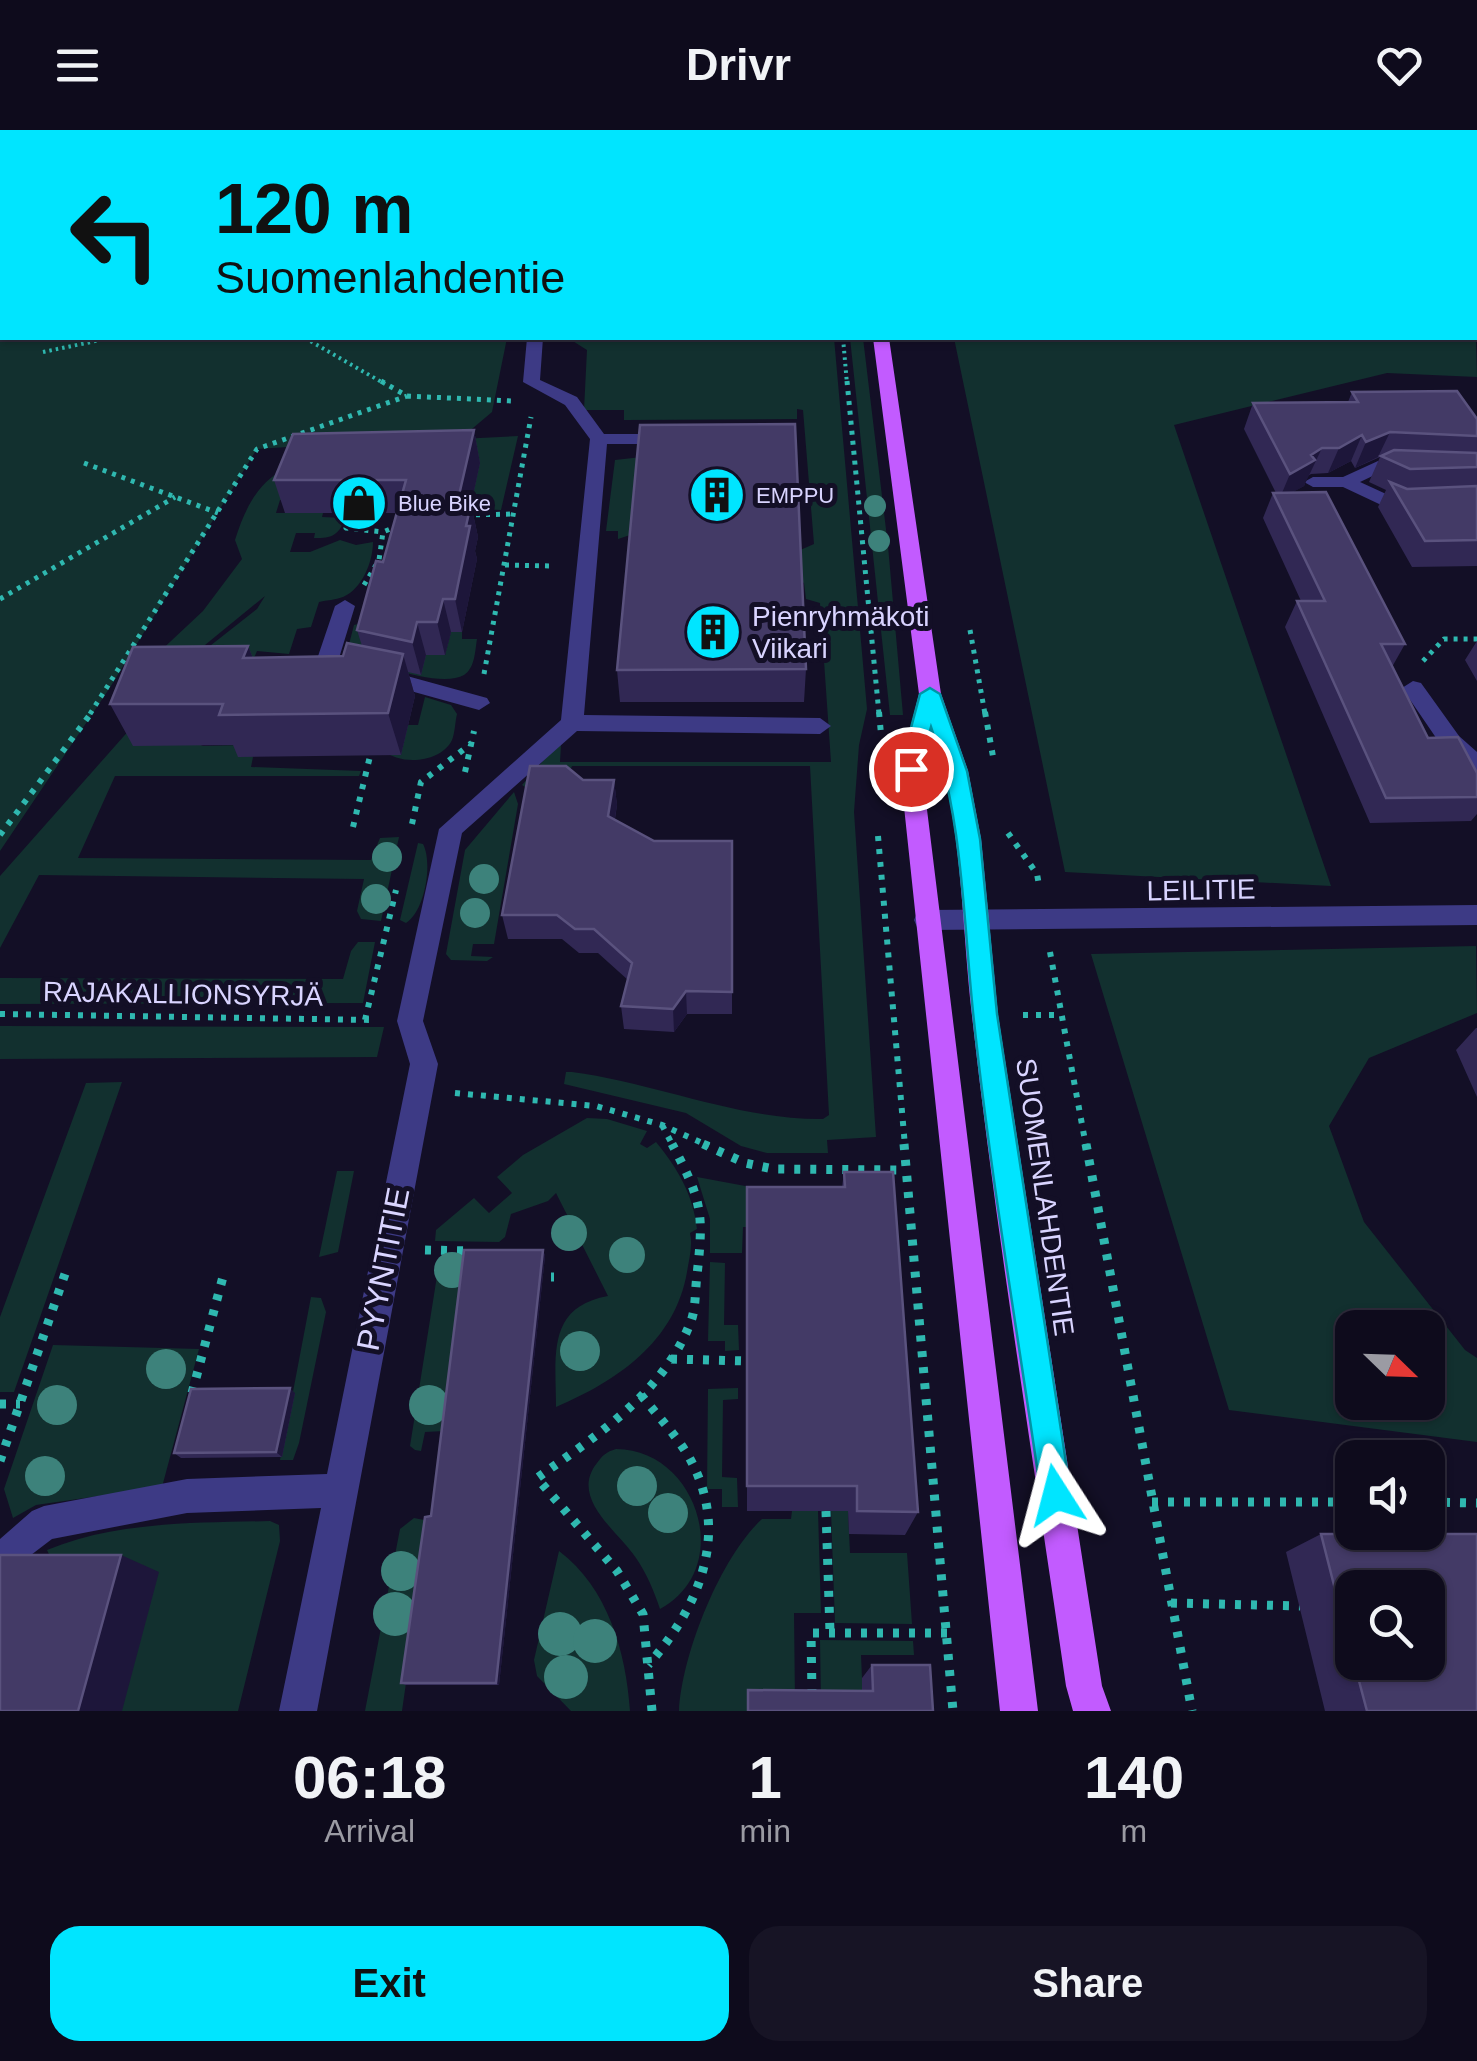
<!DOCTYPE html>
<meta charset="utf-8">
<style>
:root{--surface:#0e0b1c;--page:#171425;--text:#f1f3f6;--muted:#9b9ba3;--line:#2e2b3b;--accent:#00e5ff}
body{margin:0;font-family:Helvetica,sans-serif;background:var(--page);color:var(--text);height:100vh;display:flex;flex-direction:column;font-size:38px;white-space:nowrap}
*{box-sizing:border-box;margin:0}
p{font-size:32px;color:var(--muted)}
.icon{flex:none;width:55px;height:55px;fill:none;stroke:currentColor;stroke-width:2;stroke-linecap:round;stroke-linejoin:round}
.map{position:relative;height:1581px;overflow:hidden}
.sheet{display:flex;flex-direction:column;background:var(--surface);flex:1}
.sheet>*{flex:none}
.top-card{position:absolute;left:0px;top:0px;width:1478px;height:210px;box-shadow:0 2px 8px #0004,0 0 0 2px var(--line);background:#00e5ff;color:#111;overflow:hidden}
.needle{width:65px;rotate:113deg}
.tools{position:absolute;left:1335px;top:1180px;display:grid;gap:20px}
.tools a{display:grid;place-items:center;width:110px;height:110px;border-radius:20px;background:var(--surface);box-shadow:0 2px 8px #0004,0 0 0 2px var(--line);font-size:50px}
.pin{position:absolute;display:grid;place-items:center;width:85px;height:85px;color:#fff;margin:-42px;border:5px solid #fff;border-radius:50%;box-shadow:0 2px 10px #0007}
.me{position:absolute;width:110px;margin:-55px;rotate:351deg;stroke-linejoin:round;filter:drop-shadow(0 0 8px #0008)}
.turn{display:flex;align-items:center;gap:35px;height:210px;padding:0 50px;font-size:45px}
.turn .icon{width:130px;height:130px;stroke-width:2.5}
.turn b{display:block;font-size:70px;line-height:85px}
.eta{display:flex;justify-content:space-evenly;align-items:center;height:170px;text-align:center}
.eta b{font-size:60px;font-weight:600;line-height:70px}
.button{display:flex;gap:20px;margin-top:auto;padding:20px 50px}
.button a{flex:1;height:115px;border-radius:30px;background:var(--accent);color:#111;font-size:40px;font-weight:600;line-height:115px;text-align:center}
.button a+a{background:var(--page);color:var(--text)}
header{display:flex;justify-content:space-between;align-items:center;height:130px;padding:0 50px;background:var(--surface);font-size:45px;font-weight:600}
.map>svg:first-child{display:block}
.green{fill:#12302f;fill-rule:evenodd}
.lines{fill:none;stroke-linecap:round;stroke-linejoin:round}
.path-far3{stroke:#2fb8b0;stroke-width:4;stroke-dasharray:2.5 4;stroke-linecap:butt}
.path-far2{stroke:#2fb8b0;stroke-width:5;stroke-dasharray:4 6;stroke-linecap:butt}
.path-far1{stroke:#2fb8b0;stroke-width:6;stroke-dasharray:5 8;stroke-linecap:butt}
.path{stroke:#2fb8b0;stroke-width:9;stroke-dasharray:6 10;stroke-linecap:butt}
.minor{fill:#3d3a85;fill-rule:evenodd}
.major{fill:#c25bff;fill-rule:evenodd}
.tree{fill:#3d827b}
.wall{fill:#312854;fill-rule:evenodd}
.shaded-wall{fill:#1d163a}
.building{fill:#433a66;stroke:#5a527e;stroke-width:2.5}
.route{fill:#00e5ff;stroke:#0095a6;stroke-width:2.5}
.labels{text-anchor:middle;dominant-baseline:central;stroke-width:10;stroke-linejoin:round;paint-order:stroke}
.far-poi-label{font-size:22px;fill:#d9d4ff;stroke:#130f26;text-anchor:start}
.poi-label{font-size:28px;fill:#d9d4ff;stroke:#130f26;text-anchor:start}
.street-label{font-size:28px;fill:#d9d4ff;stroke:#130f26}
.near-street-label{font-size:32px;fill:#d9d4ff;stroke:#130f26}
</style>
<header><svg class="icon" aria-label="menu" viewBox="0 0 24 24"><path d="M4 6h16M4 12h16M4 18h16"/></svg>Drivr<svg class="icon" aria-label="heart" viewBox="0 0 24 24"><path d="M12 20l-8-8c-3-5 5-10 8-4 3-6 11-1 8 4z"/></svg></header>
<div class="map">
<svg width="1477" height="1581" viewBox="0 0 1477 1581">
<rect width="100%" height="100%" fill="#130f26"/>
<path class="green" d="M0,168L2,208H507L492,282L460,309L518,306L501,380L280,370L276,383H323L322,387L345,388C340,404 332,409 314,408L315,403H296L290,422H310L340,410L356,415L373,412C373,432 362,459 343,467C335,470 327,470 319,472L311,497L297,499L289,524L257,521L251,535L201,523L257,479L265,466L183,533L155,526L203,481L242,429L235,410C257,339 286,336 349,313L257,319L109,559L0,721Z
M1475,169L1477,247L1387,243L1174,295L1331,756L1065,742L954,208H1475Z
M568,208H834L867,579L859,615L854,682L876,1007L827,1010L828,1023H767L741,1016L686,983L564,954L566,942H572C656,953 738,990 823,989L829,985L810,636H572L563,658L528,659L522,655L557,615H561L560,632H831L820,473L806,469L804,453L799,450L798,421L814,414L803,280L797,279V289L624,290V280H584L587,220Z
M850,208H863L888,416L903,585H890Z
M642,327L636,403L618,409V401H606L615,330Z
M362,493L370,525H445L451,502H462V509H477C475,521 475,538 464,545C440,559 372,533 347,522L354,495Z
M425,567L451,575L457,584C455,592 455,603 452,610C441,633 400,636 383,620L387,595H418Z
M139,589L203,616L242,615L253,627L251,637L361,641L359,646H115L78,728L371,730L380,708L399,707L381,791L361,789L357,781L364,749L39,745L0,818V746Z
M514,662L518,674L494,814H473L471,826L493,827L487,831L451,830L446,824L465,720Z
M418,713L423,714C433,733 425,781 406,793L400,790Z
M358,812H375L363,873L0,874V848L343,849L351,821Z
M1476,816L1477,883L1369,928L1329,996L1364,1092L1465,1220L1477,1228V1312L1229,1280L1091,824ZM1352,1198H1428V1272H1352Z
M0,896L384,897L377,927L0,929Z
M122,952L14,1262H0V1187L86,953Z
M587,988L607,989L647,1001L640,1014L647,1018L656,1012C678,1039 693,1064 697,1099L690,1103C693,1116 689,1129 687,1142C675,1212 617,1251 556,1277C556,1227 546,1177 608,1166L556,1063L548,1071L511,1084L505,1107L499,1112L435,1111L436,1100L474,1068L489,1083L512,1063L497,1047L523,1025Z
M337,1041H354L338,1122L319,1127Z
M697,1047L788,1064L838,1097H743L742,1123H710V1089Z
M440,1127H468L444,1301L425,1302L421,1321L415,1320L410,1316Z
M710,1132L725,1133L724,1195H738L739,1220L725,1221V1211H708Z
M311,1167L321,1168L326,1182L299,1313L293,1330H280Z
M53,1215L199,1219L162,1357L36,1375L13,1388L4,1359Z
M738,1258V1269L723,1270L722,1347L737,1348L738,1377H722V1359H707L708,1259Z
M616,1319C697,1319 736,1438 660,1479C654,1461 647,1444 636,1428C618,1401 569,1368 597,1333C603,1325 606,1322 616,1319Z
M792,1381H818L821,1483H794L795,1572L748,1571L747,1581H679C682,1524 720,1428 762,1389H791Z
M831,1381H848L850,1423H907L912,1494L835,1493Z
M414,1388L429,1391L402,1581H365L400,1399Z
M270,1391L279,1395L280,1411L238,1581H122L47,1420C117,1391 196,1393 270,1391Z
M559,1421C608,1458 626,1522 630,1581H571L537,1546L534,1530Z
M820,1510L913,1511L914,1525H861L863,1572H821Z"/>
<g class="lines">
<path class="path-far3" d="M796,0L800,1
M305,208L385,254
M843,208L847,254
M43,222L110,208"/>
<path class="path-far2" d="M381,251L407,266L513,271
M847,251L879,584
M84,333L218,383
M356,379L346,398L383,402
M466,385L515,384
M505,435L553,436
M364,455L379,430L383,402L400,395
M0,469L175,367
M970,500L985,584
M1423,531L1444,509H1477
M484,544L531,287
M90,584L257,319L407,266"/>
<path class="path-far1" d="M879,582L881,604
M985,582L994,632
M465,642L474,601
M412,694L421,652L472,613
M353,697L371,622
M1008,703L1037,744L1039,755
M0,705L92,582
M878,706L905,1016
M1050,822L1086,1016
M0,884L374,890
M1023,885H1062
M365,890L396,760
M455,963L596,976L662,995L709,1016
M662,995L673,1016"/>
<path class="path" d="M703,1014L745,1033L773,1039L906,1040
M904,1014L953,1581
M1086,1014L1192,1581
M425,1120L473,1121
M535,1147H554
M671,1229L747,1231
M192,1263L224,1143
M641,1265C657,1285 676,1305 689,1327C731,1402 700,1476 648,1535
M0,1274H20
M0,1331L66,1141
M1152,1372H1352
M1428,1372L1477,1373
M826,1381L830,1502
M1171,1473L1300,1476
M812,1565L811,1503H947
M652,1581L643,1484L617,1441L537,1348C596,1306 664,1263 691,1191C696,1178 695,1160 697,1145C704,1082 702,1071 672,1014"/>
<path class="minor" d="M0,102H2V110H0Z
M527,208H543L540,250L577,267L604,304H669L678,309L669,314H607L584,585L820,588L831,596L820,604L577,601L462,703L423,891L438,934L317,1581H279L321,1378L187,1383L52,1409L31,1425L12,1449L0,1455V1409L32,1381L44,1376L187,1349L327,1344L410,934L397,891L439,699L561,590L590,309L565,275L523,252Z
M1378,331L1477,336V346L1381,342L1360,352L1397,369L1477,365V377L1394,381L1343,357H1313L1304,352L1313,347H1343Z
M345,470L355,476L336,538L325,545L318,543L314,538L335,476Z
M378,538L487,568L490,573L479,580L371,550L367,545Z
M1413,551L1421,553L1459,606L1477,622V642L1443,618L1402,558Z
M1477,775V795L926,800L917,797L914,790L917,783L926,780Z"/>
<path class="major" d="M830,0H842V2H830Z
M873,208H889L941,564L968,641L981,709L998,885L1102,1556L1111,1581H1073L1066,1556C1034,1333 997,1110 972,886C961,790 963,693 932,601L922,639L1038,1581H1000L900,639L919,564Z"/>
</g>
<g class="tree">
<circle cx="875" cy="376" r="11"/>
<circle cx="879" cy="411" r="11"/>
<circle cx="387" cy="727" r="15"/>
<circle cx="484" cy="749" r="15"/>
<circle cx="376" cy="769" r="15"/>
<circle cx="475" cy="783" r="15"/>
<circle cx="569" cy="1103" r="18"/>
<circle cx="627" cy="1125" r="18"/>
<circle cx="452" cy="1140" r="18"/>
<circle cx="580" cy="1221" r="20"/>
<circle cx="166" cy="1239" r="20"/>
<circle cx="57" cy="1275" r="20"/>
<circle cx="429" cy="1275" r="20"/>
<circle cx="45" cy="1346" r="20"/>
<circle cx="637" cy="1356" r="20"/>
<circle cx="668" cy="1383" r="20"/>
<circle cx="401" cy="1441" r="20"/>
<circle cx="395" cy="1484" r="22"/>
<circle cx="560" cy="1504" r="22"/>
<circle cx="595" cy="1511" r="22"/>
<circle cx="566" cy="1547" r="22"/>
</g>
<path class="wall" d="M1352,262L1477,289V436L1412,437L1378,377L1386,360L1369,352L1380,327L1355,338L1351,331L1328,343L1311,344L1308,346L1304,356L1292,362L1405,514L1392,537L1428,608L1477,643V684L1471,691L1370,693L1285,497L1297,471H1301L1263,388L1273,363H1276L1244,299L1253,273L1348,272Z
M474,300L480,333L471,374L478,407L475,421L477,429L462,502H451L445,525H426L421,545L408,542L415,566L401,625L238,627L233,615L133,616L110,574L248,516L253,528L343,526L362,516L357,500L383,432L397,383H285L274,350Z
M1477,511V551L1465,530Z
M806,539L804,572H620L617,540Z
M583,650H614L617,675L615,689L654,711H732V884H687L674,902L624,899L621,876L628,850L598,823H579L562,809H508L502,785Z
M1476,898H1477V967L1456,920Z
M844,1042L918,1382L905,1405L849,1404L848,1381H747V1057H842Z
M543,1120L545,1126L499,1555H405L401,1553L431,1386Z
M295,1263L282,1327L181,1328L174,1323Z
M1321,1404L1477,1581H1325L1286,1422ZM1352,1458L1428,1532H1352Z
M872,1535L933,1581L862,1561V1548Z"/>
<path class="shaded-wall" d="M183,0H208L206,2H181Z
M530,0H545L544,2H529Z
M474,300L480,333L464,407L457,374Z
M1390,302L1378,327L1355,338L1366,312Z
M1362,305L1351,331L1328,343L1339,318Z
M1322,318L1304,356L1279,370L1290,344L1311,325Z
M471,374L478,407L475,421L477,429L462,502L455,469Z
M443,469L451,502L445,525L437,492Z
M417,492L426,525L421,545L412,512Z
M248,516L265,558L243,528Z
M403,524L415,566L401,625L388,583Z
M614,650L617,675L611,710L608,686Z
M686,861L687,884L674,902L673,879Z
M543,1120L545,1126L499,1555L496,1553Z
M290,1258L295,1263L282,1327L276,1322Z
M121,1425L159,1442L122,1581H78Z"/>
<path class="building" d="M61,0H183L181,2H59Z
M325,0H530L529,2H324Z
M1389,0H1443V2H1388Z
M1457,261L1477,289V306L1390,302L1366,312L1362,305L1339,318H1322L1311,325L1315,330L1290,344L1253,273L1358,272L1352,262Z
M795,294L806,539L617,540L640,295Z
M474,300L457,374H471L466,396H470L455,469H443L437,492H417L412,512L357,500L376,431L383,432L406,350H274L293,304Z
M1394,320L1477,323V337L1410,339L1381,326Z
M1390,352L1407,359L1477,356V410L1425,411Z
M1326,362L1405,514H1381L1428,608L1458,607L1477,643V667L1386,668L1297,471H1325L1273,363Z
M347,513L403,524L388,583L219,585L223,574H110L133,517L248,516L243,528L343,526Z
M530,636H566L583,650H614L608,686L654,711H732V862L686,861L673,879L621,876L632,833L594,799H575L557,785H502Z
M844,1042H893L918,1382L857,1381V1356H747V1057H845Z
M464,1120H543L496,1553H401L425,1387L431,1386Z
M290,1258L276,1322L174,1323L191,1259Z
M1321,1404H1477V1581H1367L1354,1532H1428V1458H1352V1526Z
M0,1425H121L78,1581H0Z
M872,1535H930L933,1581H748V1560L873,1561Z"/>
<path class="route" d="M930,558L940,564L967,641L980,709L997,884L1071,1365L1067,1376L1056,1380L1045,1376L1041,1365C1018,1204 990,1044 973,882C963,786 963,690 931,597L918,644L911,646L900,639L920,564Z"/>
<defs>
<g id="building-disc" transform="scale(2.875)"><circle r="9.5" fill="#00e5ff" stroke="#130f26"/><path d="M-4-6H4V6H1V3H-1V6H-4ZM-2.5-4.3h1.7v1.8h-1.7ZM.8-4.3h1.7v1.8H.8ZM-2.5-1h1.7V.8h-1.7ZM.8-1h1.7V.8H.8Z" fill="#111"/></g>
<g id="shop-disc" transform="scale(2.875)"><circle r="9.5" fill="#00e5ff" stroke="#130f26"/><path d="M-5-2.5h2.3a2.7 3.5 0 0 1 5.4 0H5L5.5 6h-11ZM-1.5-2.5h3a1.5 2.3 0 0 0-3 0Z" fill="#111"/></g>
</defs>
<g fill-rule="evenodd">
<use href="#building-disc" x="717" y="365"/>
<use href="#shop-disc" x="359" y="373"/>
<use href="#building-disc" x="713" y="502"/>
</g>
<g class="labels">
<g class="far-poi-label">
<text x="756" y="365">EMPPU</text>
<text x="398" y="373">Blue Bike</text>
</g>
<g class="poi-label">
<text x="752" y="486">Pienryhmäkoti<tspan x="752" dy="32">Viikari</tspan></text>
</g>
<g class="street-label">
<text transform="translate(1201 760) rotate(-1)">LEILITIE</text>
<text transform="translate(183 864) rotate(1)">RAJAKALLIONSYRJÄ</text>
<text transform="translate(1045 1067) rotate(82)">SUOMENLAHDENTIE</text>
</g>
<g class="near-street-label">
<text transform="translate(383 1139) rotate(-79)">PYYNTITIE</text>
</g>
</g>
</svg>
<div class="tools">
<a><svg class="needle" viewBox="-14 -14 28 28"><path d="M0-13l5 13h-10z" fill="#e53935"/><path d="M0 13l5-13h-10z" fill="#9b9ba3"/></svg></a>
<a><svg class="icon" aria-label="sound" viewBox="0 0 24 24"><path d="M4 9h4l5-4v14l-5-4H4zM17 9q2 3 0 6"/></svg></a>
<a><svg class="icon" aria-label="search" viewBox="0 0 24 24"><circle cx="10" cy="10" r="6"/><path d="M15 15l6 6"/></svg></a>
</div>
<div class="pin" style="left:911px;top:639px;background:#d93025"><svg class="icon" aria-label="arrive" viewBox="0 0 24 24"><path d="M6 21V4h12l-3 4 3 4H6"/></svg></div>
<svg class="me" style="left:1056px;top:1365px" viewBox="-20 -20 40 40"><path d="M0-17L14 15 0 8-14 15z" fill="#00e5ff" stroke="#fff" stroke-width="4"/></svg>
<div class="top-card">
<div class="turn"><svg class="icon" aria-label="left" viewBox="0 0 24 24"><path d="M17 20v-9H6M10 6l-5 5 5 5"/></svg><div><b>120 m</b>Suomenlahdentie</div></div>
</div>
</div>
<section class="sheet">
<div class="eta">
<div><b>06:18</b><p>Arrival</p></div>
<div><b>1</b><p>min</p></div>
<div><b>140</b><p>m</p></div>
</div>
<div class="button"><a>Exit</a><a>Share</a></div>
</section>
